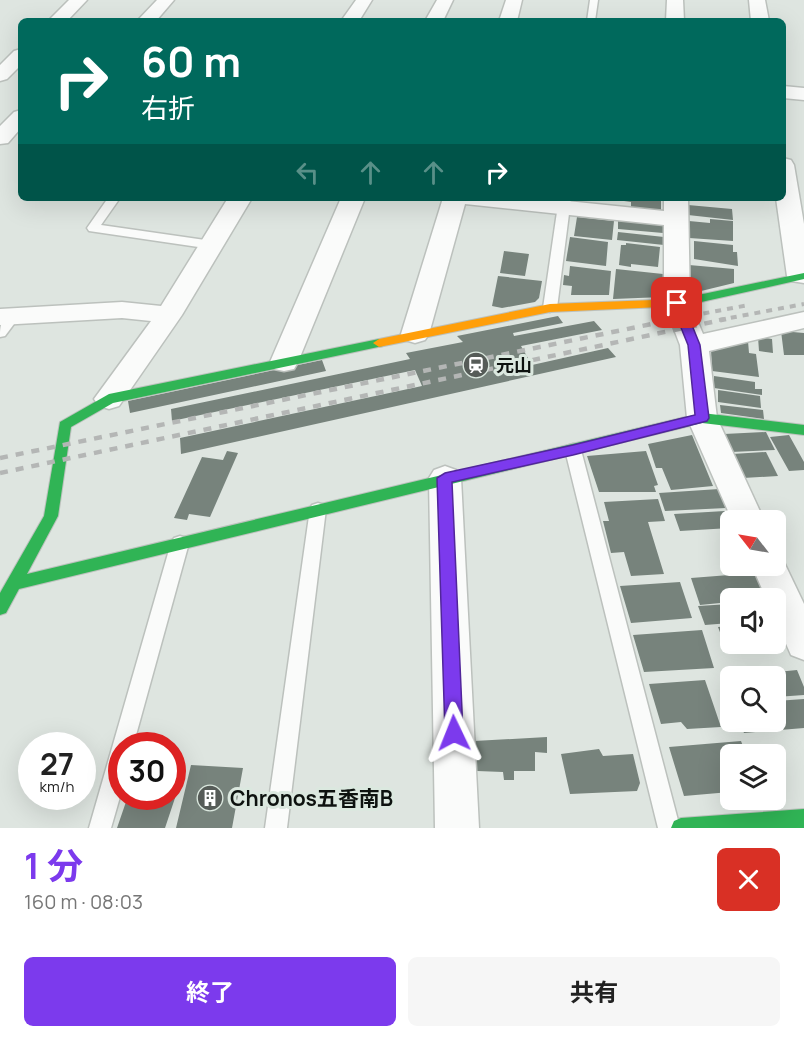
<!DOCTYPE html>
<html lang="ja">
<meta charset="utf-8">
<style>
:root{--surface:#fff;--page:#f6f6f6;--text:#222;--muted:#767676;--accent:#7c3aed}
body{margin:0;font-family:Manrope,"Noto Sans JP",sans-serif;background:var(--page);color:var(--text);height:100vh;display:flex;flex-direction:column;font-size:22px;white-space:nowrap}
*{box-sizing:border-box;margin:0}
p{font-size:20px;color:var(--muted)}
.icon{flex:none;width:33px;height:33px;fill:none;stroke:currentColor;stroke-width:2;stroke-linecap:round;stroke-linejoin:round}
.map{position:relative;height:828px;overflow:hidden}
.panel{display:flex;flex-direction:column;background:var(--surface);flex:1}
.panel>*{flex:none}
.guide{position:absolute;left:18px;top:18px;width:768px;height:183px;border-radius:9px;box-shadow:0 6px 24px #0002;background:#00695c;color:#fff;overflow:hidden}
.needle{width:39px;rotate:301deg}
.controls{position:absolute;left:720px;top:510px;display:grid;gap:12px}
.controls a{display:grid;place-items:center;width:66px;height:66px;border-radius:9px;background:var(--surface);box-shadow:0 6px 24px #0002;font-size:30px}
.speed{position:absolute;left:18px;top:732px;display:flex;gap:12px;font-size:30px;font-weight:700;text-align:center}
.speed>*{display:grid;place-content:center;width:78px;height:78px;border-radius:50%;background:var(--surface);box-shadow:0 6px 24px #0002;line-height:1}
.speed small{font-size:15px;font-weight:400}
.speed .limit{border:9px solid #d22;background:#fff;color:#111}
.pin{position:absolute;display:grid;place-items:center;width:51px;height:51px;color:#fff;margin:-26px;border-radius:12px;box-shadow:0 3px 9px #0006}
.me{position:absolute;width:66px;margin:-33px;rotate:358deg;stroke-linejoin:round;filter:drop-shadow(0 0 4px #0008)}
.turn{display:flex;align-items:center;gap:21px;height:126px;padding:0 24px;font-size:27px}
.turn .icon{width:78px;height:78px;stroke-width:2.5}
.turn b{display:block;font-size:42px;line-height:51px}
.lanes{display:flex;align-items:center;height:57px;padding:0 24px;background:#0003;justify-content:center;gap:30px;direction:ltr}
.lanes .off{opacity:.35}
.round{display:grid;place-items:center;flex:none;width:63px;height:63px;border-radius:9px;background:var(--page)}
.overview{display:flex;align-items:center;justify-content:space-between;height:102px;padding:0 24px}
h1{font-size:36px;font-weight:700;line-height:45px;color:var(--accent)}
.cta{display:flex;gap:12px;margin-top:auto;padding:12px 24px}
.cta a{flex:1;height:69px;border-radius:9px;background:var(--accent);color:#fff;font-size:24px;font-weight:700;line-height:69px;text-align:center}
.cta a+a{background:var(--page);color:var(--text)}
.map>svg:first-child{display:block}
.building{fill:#77837c}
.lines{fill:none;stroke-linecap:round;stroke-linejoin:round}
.lane-casing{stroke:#bcc1bd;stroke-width:3}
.street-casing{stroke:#bcc1bd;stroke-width:3}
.fast-casing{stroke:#bcc1bd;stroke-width:2}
.slow-casing{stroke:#bcc1bd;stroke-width:2}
.lane{fill:#fafbfa;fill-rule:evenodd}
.street{fill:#fafbfa;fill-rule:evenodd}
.fast{fill:#30b455;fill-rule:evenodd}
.slow{fill:#ff9f0a;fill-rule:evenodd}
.rail-far1{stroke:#b4b6b5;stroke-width:4;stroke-dasharray:6 6;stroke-linecap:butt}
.rail{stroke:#b4b6b5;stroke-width:4.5;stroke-dasharray:8 8;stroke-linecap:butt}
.route{fill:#7c3aed;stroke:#51269a;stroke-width:1.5}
.labels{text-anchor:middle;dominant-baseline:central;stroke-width:6;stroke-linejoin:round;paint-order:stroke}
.poi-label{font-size:18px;font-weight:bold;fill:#0d120f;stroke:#dbe8df;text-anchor:start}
.near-poi-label{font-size:21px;font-weight:bold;fill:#0d120f;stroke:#dbe8df;text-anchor:start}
</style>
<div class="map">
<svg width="804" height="828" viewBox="0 0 804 828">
<rect width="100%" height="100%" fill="#dee5e0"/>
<path class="building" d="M624,198H661V213L631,210V202L624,201Z
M688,205L732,209L733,220L688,215Z
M577,217L614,221L612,240L574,236Z
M628,219L659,222L663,225V233L618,229V221L628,222Z
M710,219L733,221V241L689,238V221L710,223Z
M618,232L664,237V245L617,240Z
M570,237L608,242L606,266L566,261Z
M694,241L733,245V252H737L738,266L694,259Z
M626,243L660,247L658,267L631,264V267L619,265L621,245H626Z
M504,251L529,254L525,276L500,273Z
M689,265L734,269V283L697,292L689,290Z
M570,266L611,271L609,295H571L572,286L563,285L564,275L569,276Z
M616,269L663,274V297L613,299Z
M498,276L542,281L539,298L535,302L502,308L492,306Z
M558,316L563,323L513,333L514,336L594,321L602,330L521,346L532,365L608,348L616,357L181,454L180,438L422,386L415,370L172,421L171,409L410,359L406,353L463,342L457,336Z
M781,331L804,333V355H784Z
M758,337L772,339L773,353L759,351Z
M748,341L749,353L756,354L759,377L712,371L711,349Z
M322,360L326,371L130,413L128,401Z
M714,376L755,382V389H762V395L714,388Z
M718,390L760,396L761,408L718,402Z
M720,405L763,410L764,419L721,413Z
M766,432L775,450L731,452L724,434Z
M692,435L713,486L671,490L662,468H656L648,444Z
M789,435L804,462V470L789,471L770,437Z
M227,451L238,453L210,517L189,514L187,520L174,518L202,457L223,460Z
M646,451L658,485L654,486L656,492H599L587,456Z
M766,452L778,476L743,478L732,454Z
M719,489L726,508L665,511L659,493Z
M658,499L665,521L648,522L664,574L631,576L624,552L611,553L603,521H609L604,502Z
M725,511L730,528L680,531L674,514Z
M755,573L765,598H730V602L700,605L691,578Z
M680,582L692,618L631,623L620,586Z
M730,604V623L705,625L698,606Z
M776,619L786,643L776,644Z
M730,626V644L759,645L726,648L718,627Z
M702,630L714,668L644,672L633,635Z
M797,670L804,687V695L776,697V676H736Z
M705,680L721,727L687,729L681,722L661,724L649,684Z
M804,699V728L744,733L739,722H776V701Z
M547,737V753L535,752V771H514V780H504L503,772L477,771L474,741Z
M741,741L746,754H730V792L684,796L669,747Z
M599,749L603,756L633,754L640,783L637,791L570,794L561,754Z
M191,765L243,768L232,828H176Z
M172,778L179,786L165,828H117L128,796H172Z"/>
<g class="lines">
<g class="lane-casing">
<path id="lane" d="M590,0H598L595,21H587Z
M108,198H120L101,225L212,241L218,245L212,249L89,231L87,228Z
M559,198H571L557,308L550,312L543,308Z
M13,312L20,316L5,336L0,337C0,327 1,315 13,312Z
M573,444L579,446L581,450L680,828H658L565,450L567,446Z
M318,503L324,505L326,509L287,828H265L310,509L312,505Z
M180,536L186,538L189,543L133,746H122V790L111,828H89L171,543L174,538Z"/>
</g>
<g class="street-casing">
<path id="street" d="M69,0H87L67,21H48Z
M157,0H174L156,21H137Z
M356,0H372L359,21H341Z
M437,0H453L443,21H425Z
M506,0H522L517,21H499Z
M667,0H683L684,21H666Z
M749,0H765L769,21H751Z
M21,49V65L7,79L0,81V65L14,51Z
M783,86L804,88V100L783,98Z
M21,110V128L8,143L0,144V126L14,112Z
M783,158L791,160L794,165L804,224V283L791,281L787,276L776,198H783Z
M228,198H252L182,315L119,406L109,409L99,406L94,399L151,321L122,318L0,325V309L122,302L161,306Z
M341,198H365L298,362L294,369L284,371L274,369L270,362Z
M443,198H538L664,211V198H688L690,303L703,334L804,312V328L709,351L717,418L764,520H732L687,418L680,345L664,303V225L465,204L429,334L425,340L415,343L405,340L401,334Z
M445,466L456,470L461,478L479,828H435L429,478L434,470Z
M776,554L781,556L804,604V660L791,655L776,621V598H766L752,566H776Z"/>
</g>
<g class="fast-casing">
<path id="fast" d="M804,273V279L679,307L673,303L679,299Z
M379,339L383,340L385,343L383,346L113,403L71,427L58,516L27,574L702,413L804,425V435L702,423L19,589L6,613L0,615V593L44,516L60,422L109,394Z
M804,809V828H671L674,821L681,818Z"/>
</g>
<g class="slow-casing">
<path id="slow" d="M679,299L683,300L685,303L683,306L550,312L379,347L373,343L379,339L550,304Z"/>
</g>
<use href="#lane" class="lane"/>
<use href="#street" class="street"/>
<use href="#fast" class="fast"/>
<use href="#slow" class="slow"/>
<path class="rail-far1" d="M668,320L749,305
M719,320L804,304"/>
<path class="rail" d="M0,458L676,319
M0,473L726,319"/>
</g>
<path class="route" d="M677,299L683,303L700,345L709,418L707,421L573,455L452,482L463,733L460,739L454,742L447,739L445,733L437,478L445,473L573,445L695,415L688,345L671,303Z"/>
<defs>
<g id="station-disc" transform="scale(1.35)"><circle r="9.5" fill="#565c58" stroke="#dbe8df"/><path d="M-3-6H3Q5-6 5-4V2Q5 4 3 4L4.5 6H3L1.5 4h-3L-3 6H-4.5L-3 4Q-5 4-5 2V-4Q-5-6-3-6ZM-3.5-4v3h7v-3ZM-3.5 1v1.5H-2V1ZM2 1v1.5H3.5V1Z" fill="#fff"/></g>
<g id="building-disc" transform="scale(1.35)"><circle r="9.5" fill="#565c58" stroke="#dbe8df"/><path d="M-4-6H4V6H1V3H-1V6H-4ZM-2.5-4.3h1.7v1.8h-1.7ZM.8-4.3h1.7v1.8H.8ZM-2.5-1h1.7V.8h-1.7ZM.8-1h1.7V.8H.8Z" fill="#fff"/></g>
</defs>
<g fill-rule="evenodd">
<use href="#station-disc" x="476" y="365"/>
<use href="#building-disc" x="210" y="798"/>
</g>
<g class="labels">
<g class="poi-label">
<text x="496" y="365">元山</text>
</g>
<g class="near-poi-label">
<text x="230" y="798">Chronos五香南B</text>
</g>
</g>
</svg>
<div class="controls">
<a><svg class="needle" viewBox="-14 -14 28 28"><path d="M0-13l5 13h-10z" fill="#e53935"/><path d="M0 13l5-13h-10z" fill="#767676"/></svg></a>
<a><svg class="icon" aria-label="sound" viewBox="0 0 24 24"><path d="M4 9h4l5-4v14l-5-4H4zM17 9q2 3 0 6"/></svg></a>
<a><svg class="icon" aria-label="search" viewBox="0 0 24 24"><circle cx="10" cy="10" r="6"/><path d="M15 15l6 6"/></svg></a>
<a><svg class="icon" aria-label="layers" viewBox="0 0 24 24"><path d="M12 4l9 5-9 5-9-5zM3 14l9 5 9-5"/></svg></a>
</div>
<div class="speed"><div>27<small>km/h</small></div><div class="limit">30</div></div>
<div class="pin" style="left:677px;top:303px;background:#d93025"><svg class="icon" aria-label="arrive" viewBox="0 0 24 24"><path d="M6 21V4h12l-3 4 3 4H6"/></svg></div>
<svg class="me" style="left:454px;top:733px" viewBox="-20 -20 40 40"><path d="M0-17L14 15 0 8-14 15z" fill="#7c3aed" stroke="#fff" stroke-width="4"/></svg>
<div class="guide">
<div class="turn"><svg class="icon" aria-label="right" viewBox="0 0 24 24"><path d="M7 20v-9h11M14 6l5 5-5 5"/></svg><div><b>60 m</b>右折</div></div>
<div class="lanes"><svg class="icon off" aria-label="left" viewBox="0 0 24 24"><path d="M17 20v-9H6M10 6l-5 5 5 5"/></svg><svg class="icon off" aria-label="ahead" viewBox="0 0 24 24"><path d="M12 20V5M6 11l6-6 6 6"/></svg><svg class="icon off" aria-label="ahead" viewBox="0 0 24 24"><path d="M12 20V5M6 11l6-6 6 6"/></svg><svg class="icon" aria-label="right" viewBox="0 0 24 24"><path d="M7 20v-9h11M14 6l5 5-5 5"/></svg></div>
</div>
</div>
<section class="panel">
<div class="overview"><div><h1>1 分</h1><p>160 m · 08:03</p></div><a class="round" style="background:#d93025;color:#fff"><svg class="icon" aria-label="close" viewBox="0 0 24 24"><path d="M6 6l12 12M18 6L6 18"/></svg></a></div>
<div class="cta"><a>終了</a><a>共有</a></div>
</section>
